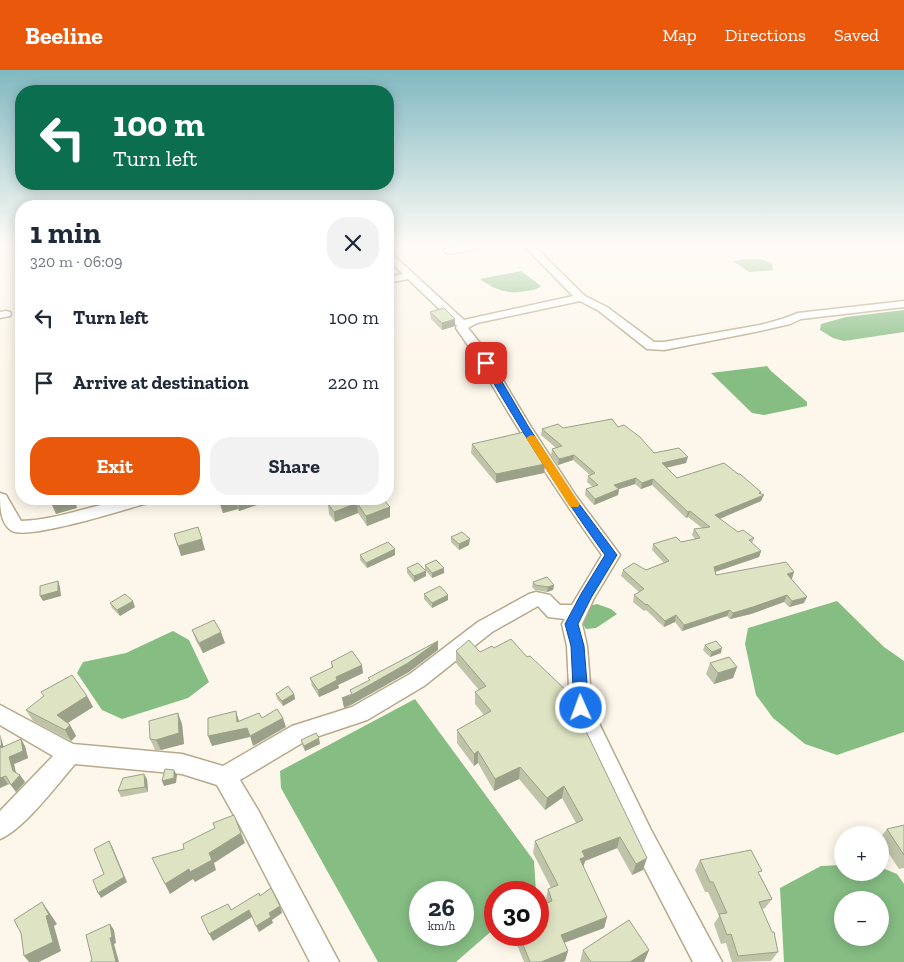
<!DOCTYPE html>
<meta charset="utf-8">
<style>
:root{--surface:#fff;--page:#f2f2f3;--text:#1f2937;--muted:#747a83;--accent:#ea580c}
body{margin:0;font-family:"Zilla Slab",serif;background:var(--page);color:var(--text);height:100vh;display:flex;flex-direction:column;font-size:19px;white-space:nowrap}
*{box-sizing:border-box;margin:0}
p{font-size:16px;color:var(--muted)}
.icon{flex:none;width:28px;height:28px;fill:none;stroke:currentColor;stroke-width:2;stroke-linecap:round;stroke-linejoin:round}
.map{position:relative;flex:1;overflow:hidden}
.drawer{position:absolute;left:15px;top:130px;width:379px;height:305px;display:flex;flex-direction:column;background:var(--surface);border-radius:20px;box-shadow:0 2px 12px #0003}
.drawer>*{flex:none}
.top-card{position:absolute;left:15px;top:15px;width:379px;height:105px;border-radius:20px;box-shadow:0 2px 12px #0003;background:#0b6e4f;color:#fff;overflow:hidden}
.controls{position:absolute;left:834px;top:756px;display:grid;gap:10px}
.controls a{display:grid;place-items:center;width:55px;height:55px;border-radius:50%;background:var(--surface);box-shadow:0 2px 12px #0003;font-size:25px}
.speed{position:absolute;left:409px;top:811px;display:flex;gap:10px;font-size:25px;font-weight:700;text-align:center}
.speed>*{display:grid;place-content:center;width:65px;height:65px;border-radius:50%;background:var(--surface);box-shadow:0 2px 12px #0003;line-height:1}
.speed small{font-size:12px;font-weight:400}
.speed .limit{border:8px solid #d22;background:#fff;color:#111}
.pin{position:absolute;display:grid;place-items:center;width:42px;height:42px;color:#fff;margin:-21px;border-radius:10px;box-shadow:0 2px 8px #0006}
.me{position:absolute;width:55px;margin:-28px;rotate:358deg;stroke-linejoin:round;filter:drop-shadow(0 0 4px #0008)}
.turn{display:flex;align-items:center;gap:18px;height:105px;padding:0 15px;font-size:22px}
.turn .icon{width:65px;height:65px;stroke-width:2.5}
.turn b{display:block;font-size:35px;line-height:42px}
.round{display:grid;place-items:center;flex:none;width:52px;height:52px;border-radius:20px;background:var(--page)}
.overview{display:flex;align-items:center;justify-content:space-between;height:85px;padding:0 15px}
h1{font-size:30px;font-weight:700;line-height:38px}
.primary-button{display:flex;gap:10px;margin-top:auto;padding:10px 15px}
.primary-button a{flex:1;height:58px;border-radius:20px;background:var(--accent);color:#fff;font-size:20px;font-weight:700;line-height:58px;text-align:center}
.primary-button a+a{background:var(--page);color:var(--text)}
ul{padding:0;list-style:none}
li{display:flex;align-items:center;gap:15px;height:65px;padding:0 15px}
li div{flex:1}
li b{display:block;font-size:19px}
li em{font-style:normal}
header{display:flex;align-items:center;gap:30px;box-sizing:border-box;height:70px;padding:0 25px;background:var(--accent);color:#fff}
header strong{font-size:24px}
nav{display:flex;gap:28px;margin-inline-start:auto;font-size:18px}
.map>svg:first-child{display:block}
.water{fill:#85bd83;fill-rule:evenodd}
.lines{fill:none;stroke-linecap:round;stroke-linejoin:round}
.minor-casing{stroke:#b7a98b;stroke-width:3}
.minor{fill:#fff;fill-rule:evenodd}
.wall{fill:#bfc4a8}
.shaded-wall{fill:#9ba088}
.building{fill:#dee4c3;stroke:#9ba088}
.route{fill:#1a73e8;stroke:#114b97}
.slow{fill:#f59e0b}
</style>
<header>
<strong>Beeline</strong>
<nav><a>Map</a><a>Directions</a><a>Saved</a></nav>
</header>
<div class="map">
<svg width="904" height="892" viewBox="0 0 904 892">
<rect width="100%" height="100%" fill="#fdf7eb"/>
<path class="water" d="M746,189H760L772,193L773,200L749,202L733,191Z
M521,201L541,216C537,220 532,220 526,221C508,225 495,220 480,209Z
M904,240V262L844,271L833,268L820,260L821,254L846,247Z
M767,296L771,301L807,332V336L764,345L752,343L711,303Z
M837,531L884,577L904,591V662L837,685L805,674L773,648L756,625L745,574L748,558Z
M597,534L611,539L617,544L596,558L586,559L581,551L588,536Z
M173,561L189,570L209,612L188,628L122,649L102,640L77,603L83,592L126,583Z
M415,629L534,791L536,822H495V858L456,892H378L281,718L280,701ZM420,822H462V865H420Z
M842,795V802H880V797L897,804L904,814V892H784L780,818L821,796ZM842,830H880V868H842Z"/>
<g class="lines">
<g class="minor-casing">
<path id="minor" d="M462,176H482L477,179L448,184L443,181L445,179Z
M524,176H534L585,226L607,237L654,272H664L760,255L782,249L798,243L904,231V237L801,249L790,254L760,261L664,280L647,279L599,241L580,231L477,253L468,258L483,277L531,357L576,426L620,485L594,528L582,554L587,576L592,639L651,760L722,892H693L633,776L570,639L567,576L562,554L565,549L548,547L538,536L492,562L424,616L367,650L307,670L240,710L258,740L339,892H310L240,756L217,715L182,704L75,694C57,715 24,759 0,769V741L53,686L0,655V635L73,674L182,684L223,696L292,656L352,637L410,604L478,552L529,524L536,522L550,525L560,535H572L602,485C573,444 544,402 518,358C497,325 479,290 456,258L457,256L408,209L388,213V207L403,204L388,190V182L391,183L464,250L573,226Z
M6,241L10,242L11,244L10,246L0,248V242Z
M0,423L6,425L21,451C66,450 108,426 153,429L151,432C127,439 29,470 12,461C0,454 0,436 0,423Z"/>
</g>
<use href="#minor" class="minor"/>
</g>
<path class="wall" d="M430,242L455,256L442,260L431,249Z
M618,357L654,383L686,393L666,398L677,408L738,404L761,422V431L720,449L738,462L754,468L752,473L761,481L759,487L715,502L716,505L792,509H791L804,533L789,537L784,532L751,544L730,549L727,546L682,561L675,552L664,557L646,540L644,541L633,532L634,525L639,522L621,506L623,500H646L664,493L652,480L653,474L681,472L695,469L692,465L694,459L702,458L688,447L686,448L652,415L641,419L635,414L619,419L618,425L594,435L585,425L586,419L593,417L587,412L588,406L590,405L573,390L558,395L551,385L552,379L556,378L541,365L542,359Z
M472,374L545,394L544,403L496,413L471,383Z
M218,429H256L257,435L239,441L238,439L223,443Z
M341,429L390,437V447L367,456L358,443L335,452L329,444L328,434Z
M451,467L469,475L459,480L451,472Z
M395,479V485L367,498L360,490V485Z
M425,495L444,503L432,508L426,501V506L414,512L407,503V498L425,500Z
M533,512L554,515L553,520L547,522L535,520L532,517Z
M424,524L448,530L432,538L424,529Z
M110,533L135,537L120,546L112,538Z
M192,560L225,573L203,583L196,571Z
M705,575L721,583L710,587L703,580Z
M494,578L527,587L574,635L572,642L643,800L632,805L617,778L585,791L583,797L607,847L604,858L564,873L568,881L565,891L562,892H524L513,865H538L547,833L546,830L548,819L551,818L533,783L535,771L576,753L562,728L545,740L519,709L494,721L478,693L474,696L457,673V660L484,645L475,634V622L479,620L456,593V581L480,582Z
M331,592L363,603L338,615L339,618L319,627L312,616L310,608L332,598Z
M710,593L737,597L733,608L714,614L706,604Z
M276,624H294L295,629L283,636L277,629Z
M87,626L93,637L67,653L70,655L76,666L71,671L33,651L26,640Z
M182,654L184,674L161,680H155L150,669Z
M301,670L320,674L305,681L302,675Z
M3,676H25L28,688L14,694L16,703L20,705L25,712L16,722L10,714L0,718Z
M147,709L148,722L121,727L118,721Z
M904,755V798L899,799L880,770V768L887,759Z
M700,790L760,805L772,829L765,838L762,839L778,882L771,891L732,892L726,873L721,874L714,854L719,846L708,822H705L695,800Z
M583,880H649L644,892H580Z"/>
<path class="shaded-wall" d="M455,249V256L442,260V253Z
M574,385L573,390L558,395L559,389Z
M688,387L686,393L660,399L662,393Z
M545,394L544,403L496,413V404Z
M636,408L635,414L613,421L614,415Z
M653,409L652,415L641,419L642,413Z
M619,419L618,425L594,435L595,429Z
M761,422L760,427L764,425L761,431L714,451L715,445Z
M73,429H75L77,438L56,444L52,435Z
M234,429H236L238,439L223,443L220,433Z
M242,429H256L257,435L239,441L237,430Z
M357,433L358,443L335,452L334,442Z
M390,437V447L367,456L366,446Z
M690,441L688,447L686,448L688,442Z
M202,469L205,480L181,486L178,476Z
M470,469L469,475L459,480V474Z
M395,479V485L367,498L366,493Z
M761,481L759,487L712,503L714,497Z
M444,498V503L432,508V503Z
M426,501V506L414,512V506Z
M794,502L792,509L784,510L787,504Z
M58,511L60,517L61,526L43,531L40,526Z
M554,515L553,520L547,522L548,517Z
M448,525V530L432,538V533Z
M787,525L784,532L751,544L730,549L733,543Z
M807,527L804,533L789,537L792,531Z
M133,531L135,537L120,546L117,540Z
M730,540L727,546L682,561L684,555Z
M676,545L675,552L664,557L665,551Z
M221,562L225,573L203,583L199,573Z
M438,571V580L409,602L351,635L344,638L342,628L350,626Z
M722,578L721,583L710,587L712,582Z
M362,595L363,603L338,615L339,618L319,627L318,620L336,607Z
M737,597L733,608L714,614L718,603Z
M294,624L295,629L283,636L282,631Z
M87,626L93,637L63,656L57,645Z
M574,635L572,647L569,638Z
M236,641L239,651L247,658L250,667L212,676L208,666L237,652Z
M178,643L182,654L184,674L161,680L156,670Z
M283,648L286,657L253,676L250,666Z
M70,655L76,666L71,671L65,660Z
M0,664L6,685L1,678Z
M319,668L320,674L305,681L304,676Z
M21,669L25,676L28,688L14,694L17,708L13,701L9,687Z
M478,681V693L474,696V684Z
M520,697L519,709L494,721L495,709Z
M174,700L177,705L176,713L164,716L162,711Z
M144,704L147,709L148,722L145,717Z
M20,705L25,712L16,722L11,715Z
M3,707L8,714L0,718V708Z
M564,716L562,728L545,740L547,728Z
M241,763L245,773L214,793L216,800L195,812L193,809L170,824L165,814L209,783Z
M620,767L617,778L585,791L583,798L577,801L582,781Z
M109,771L112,776L127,812L101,828L98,823L124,807Z
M647,788L643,800L632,805L636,794Z
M42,832L49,842L57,854L54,856L61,881L39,892H29L24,886Z
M280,836L282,843L272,850L273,853L259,862L256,856L269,843Z
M249,840L252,847L213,871L209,864Z
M607,847L604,858L558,875L561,865Z
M110,854L114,860L116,873L114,874L119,892H116L110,868Z
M649,880L644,892H630Z
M568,881L565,891L562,892H541Z"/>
<path class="building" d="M444,238L455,249L442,253L430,242Z
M612,349L618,357L624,355L640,367L654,383L679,378L688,387L662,393L677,408L724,393L738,404H740L761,422L759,423L764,425L715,445L738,462L743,460L754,468L749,470L761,481L714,497L716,505L786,492L794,502L787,504L807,527L792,531L787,525L753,537L733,543L730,540L684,555L676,545L665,551L647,534L646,535L634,525L644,519L623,500L634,493L646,500L669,491L653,474L676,467L681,472L700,468L694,459L710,457L690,441L688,442L653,409L642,413L636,408L614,415L619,419L595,429L586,419L598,415L588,406L595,403L574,385L559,389L552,379L562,376L542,359L558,354L563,358Z
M524,362L545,394L496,404L472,374Z
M51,429H73L52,435Z
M219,429H234L220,433Z
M341,429H383L390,437L366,446L357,433L334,442L328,434Z
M198,457L202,469L178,476L174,464Z
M462,462L470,469L459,474L451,467Z
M388,472L395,479L366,493L360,485Z
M436,490L444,498L432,503L425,495Z
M418,493L426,501L414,506L407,498Z
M547,507L554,515L548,517L535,515L533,512Z
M58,511V521L40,526V516Z
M440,516L448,525L432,533L424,524Z
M125,524L133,531L117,540L110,533Z
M214,550L221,562L199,573L192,560Z
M511,569L527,587L530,586L570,624L574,635L569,638L582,653L647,788L636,794L620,767L582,781L585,787L580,789L607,847L561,865L568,881L541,892H530L519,865H538V837L552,831L548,819L558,815L535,771L583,750L564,716L547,728L520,697L495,709L478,681L474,684L457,660L491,641L475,622L486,616L456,581L469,570L480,582L492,576L494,578Z
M438,571L408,593L350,626L342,628L352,624L350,620L370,610L368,608Z
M716,571L722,578L712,582L705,575Z
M352,581L362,595L336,607L337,610L318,620L310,608L333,597L331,592Z
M729,587L737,597L718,603L710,593Z
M72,605L87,626L57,645L70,655L65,660L26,640L44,626L41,622Z
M288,616L294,624L282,631L276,624Z
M277,639L283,648L250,666L247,658L208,666V648L236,641L237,652L259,643L262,648Z
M178,643L179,663L156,670L150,669L149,651Z
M316,663L319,668L304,676L301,670Z
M21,669L23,681L9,687L13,701L20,705L11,715L6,706L0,708V675L1,678Z
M165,699L174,700V708L162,711Z
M144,704L145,717L118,721L123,708Z
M234,745L241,763L209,783L212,790L190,802L189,799L165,814L152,788L184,779L183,774L215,758L213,753Z
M904,755V785L887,759Z
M109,771L124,807L98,823L93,810L104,804L94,779Z
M751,780L762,801L758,802L772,829L759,832L772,862H774L778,882L738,886L731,864L727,865L719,844L727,843L713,812H710L700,790Z
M271,818L280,836L269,843L271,847L256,856L249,840L209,864L201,847L228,834L231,840L259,823L260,826Z
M42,832L49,845L46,846L53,872L24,886L21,863L14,850Z
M629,850L649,880L630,892H591L583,880Z
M110,854L112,867L110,868L116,892H90L92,890L86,865Z"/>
<linearGradient id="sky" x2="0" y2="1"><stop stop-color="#80b8c0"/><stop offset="0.58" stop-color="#fefbf6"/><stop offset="1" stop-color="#fefbf6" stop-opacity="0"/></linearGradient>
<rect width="904" height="301" fill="url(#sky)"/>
<path class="route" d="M483,291L491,293L528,356L574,427L617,485L591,528L578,554L584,576L589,638L587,643L581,645L576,643L574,638L571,576L565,554L581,524L605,485C560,423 520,359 482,293Z"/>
<path class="slow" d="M531,365L535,366L580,434L578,437H570L568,434L526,368Z"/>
</svg>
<div class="controls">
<a>+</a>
<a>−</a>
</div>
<div class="speed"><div>26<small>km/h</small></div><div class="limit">30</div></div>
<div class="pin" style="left:486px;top:293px;background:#d93025"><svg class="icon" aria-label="arrive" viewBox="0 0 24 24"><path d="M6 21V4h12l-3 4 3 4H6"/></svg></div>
<svg class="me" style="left:581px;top:638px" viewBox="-20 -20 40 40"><circle r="17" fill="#1a73e8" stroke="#fff" stroke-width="3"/><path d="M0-11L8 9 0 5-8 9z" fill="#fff"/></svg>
<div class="top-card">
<div class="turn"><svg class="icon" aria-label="left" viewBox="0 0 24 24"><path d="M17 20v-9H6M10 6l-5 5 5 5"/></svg><div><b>100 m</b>Turn left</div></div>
</div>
<section class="drawer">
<div class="overview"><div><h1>1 min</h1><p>320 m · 06:09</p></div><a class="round"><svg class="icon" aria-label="close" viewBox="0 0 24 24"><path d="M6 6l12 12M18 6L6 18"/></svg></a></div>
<ul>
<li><svg class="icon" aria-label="left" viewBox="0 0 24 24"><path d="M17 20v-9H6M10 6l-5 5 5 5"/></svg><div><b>Turn left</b></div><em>100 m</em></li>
<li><svg class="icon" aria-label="arrive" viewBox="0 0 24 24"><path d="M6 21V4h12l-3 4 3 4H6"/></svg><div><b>Arrive at destination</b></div><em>220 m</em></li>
</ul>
<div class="primary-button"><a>Exit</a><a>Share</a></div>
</section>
</div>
